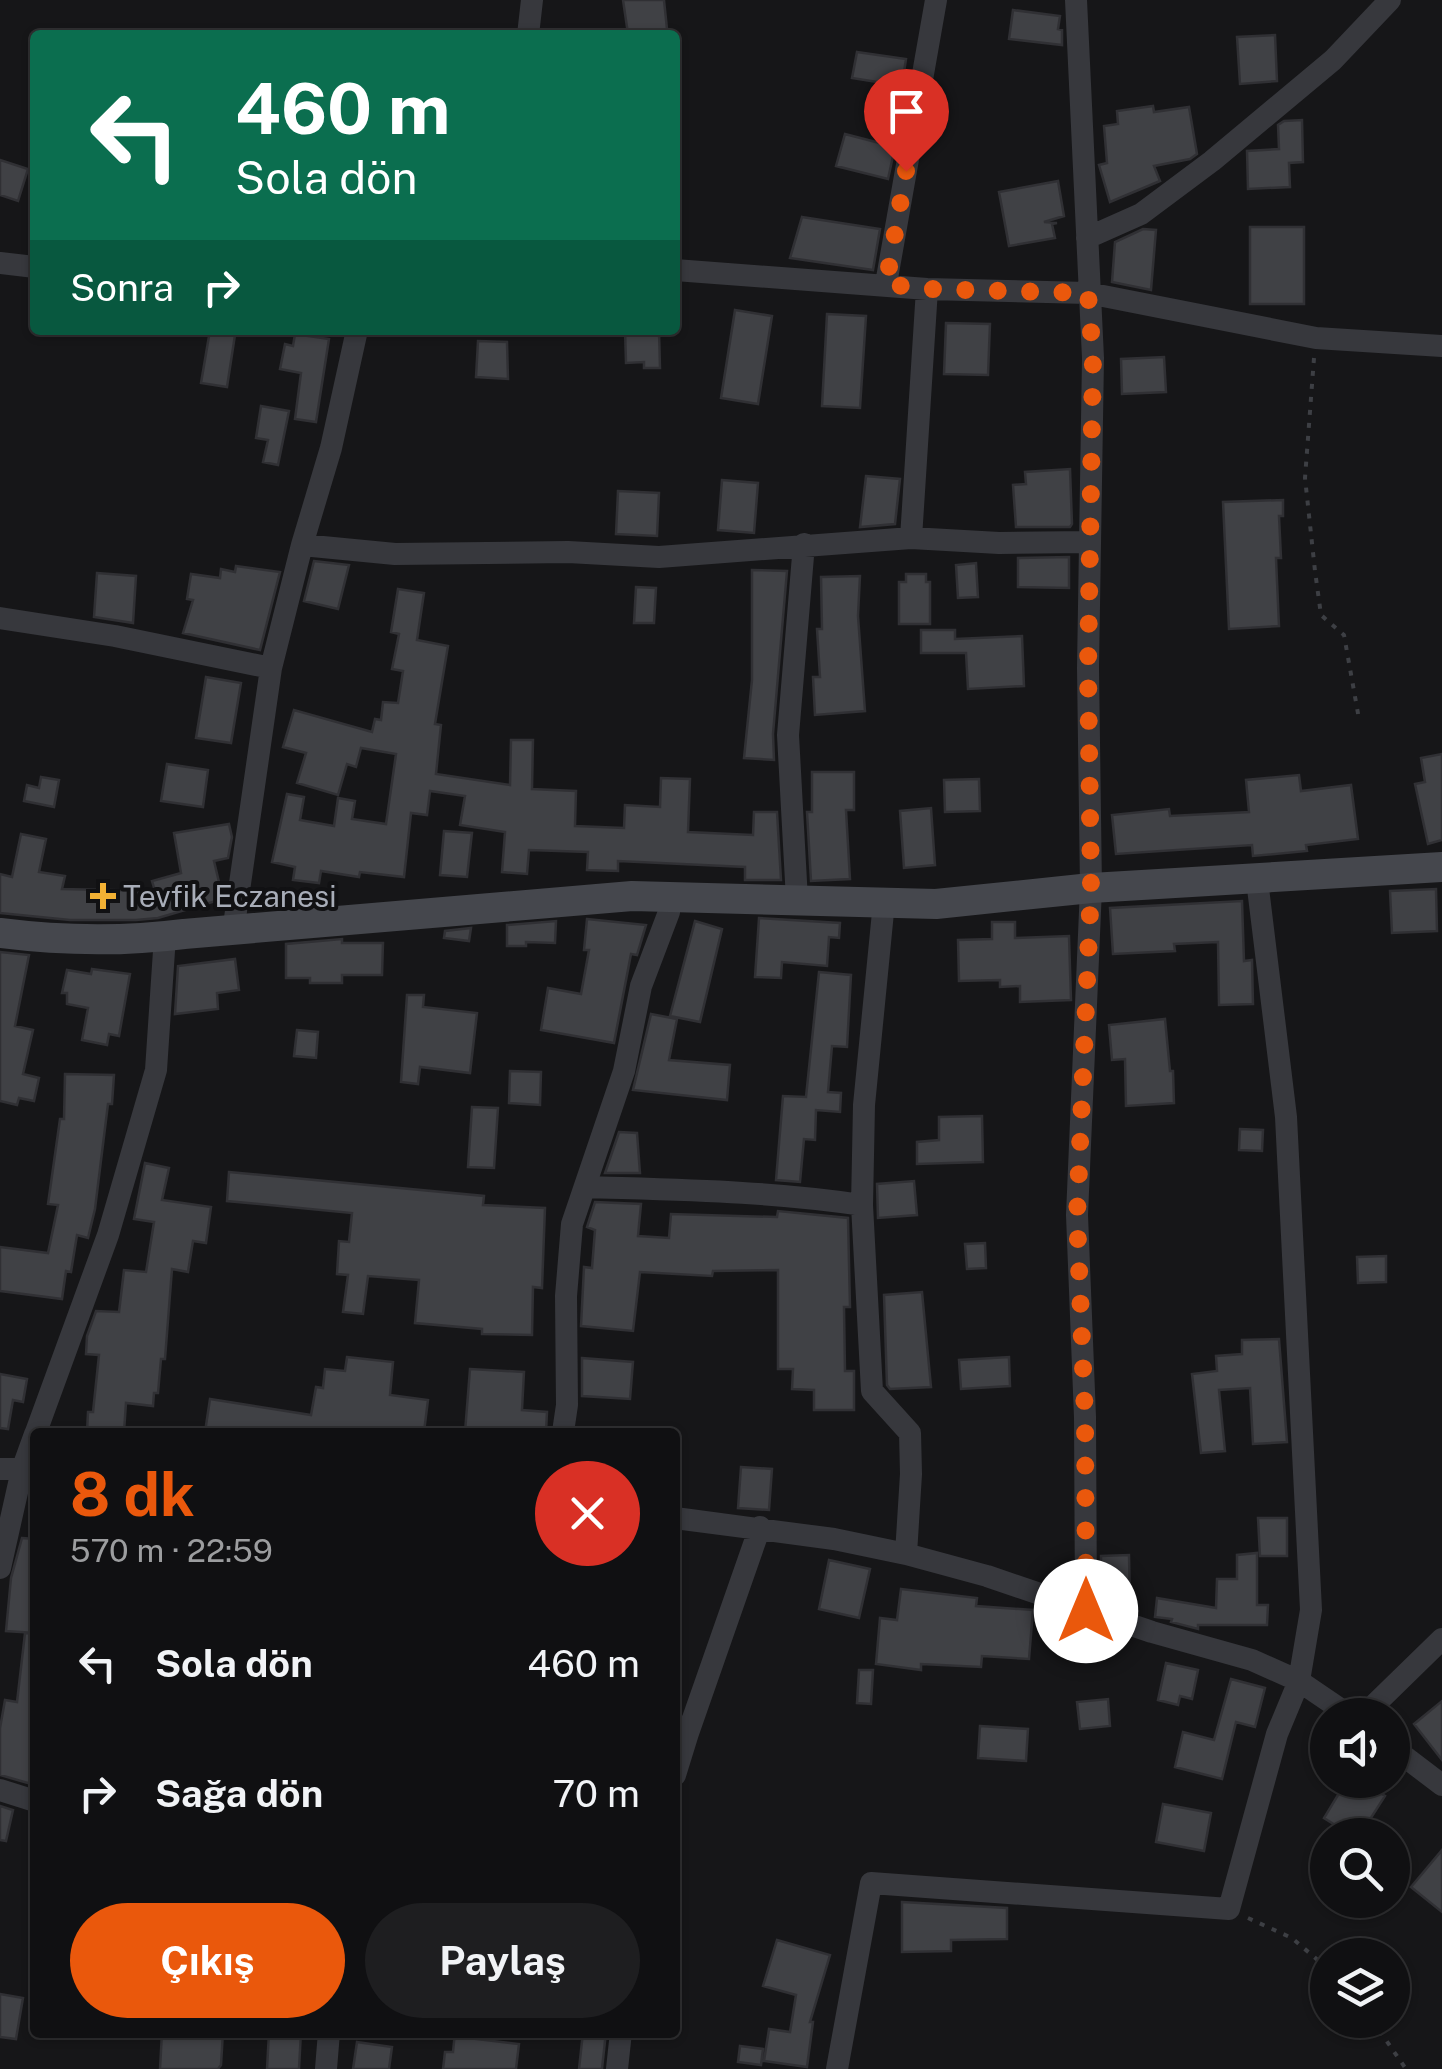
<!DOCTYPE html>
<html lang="tr">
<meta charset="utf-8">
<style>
:root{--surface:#101012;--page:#1e1e20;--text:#f1f3f6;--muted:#9c9d9f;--line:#303032;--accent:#ea580c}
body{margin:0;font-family:"Public Sans",sans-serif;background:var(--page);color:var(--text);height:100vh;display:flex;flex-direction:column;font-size:38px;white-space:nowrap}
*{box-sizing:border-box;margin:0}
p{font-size:32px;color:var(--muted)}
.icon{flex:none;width:55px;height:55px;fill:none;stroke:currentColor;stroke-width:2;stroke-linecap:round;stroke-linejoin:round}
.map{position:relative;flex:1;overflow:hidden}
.drawer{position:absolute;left:30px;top:1428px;width:650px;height:610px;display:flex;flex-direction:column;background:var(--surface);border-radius:10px;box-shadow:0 2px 8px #0004,0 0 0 2px var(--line)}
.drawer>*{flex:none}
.top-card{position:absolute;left:30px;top:30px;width:650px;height:305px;border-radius:10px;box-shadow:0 2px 8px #0004,0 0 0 2px var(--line);background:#0b6e4f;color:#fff;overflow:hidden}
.buttons{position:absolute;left:1310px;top:1698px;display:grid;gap:20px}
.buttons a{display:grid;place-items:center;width:100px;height:100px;border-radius:50%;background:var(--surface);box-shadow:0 2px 8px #0004,0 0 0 2px var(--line);font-size:50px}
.pin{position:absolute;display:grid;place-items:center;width:85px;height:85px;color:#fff;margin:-102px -42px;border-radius:50% 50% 50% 0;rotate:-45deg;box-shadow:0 0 10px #0007}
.pin .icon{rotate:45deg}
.me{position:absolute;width:110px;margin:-55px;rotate:0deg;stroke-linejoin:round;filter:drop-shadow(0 0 8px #0008)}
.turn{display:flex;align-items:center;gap:35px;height:210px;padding:0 40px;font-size:45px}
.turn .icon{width:130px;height:130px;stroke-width:2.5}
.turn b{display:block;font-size:70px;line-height:85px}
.then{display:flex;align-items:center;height:95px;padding:0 40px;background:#0003;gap:20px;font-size:38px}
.round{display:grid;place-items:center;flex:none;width:105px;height:105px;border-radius:52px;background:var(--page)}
.overview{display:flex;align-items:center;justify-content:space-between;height:170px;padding:0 40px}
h1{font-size:60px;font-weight:700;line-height:75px;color:var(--accent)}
.cta{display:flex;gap:20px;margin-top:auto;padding:20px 40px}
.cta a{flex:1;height:115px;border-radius:60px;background:var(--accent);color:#fff;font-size:40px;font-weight:700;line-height:115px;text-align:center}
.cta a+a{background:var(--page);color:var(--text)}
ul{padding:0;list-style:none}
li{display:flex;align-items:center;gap:30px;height:130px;padding:0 40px}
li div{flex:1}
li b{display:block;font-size:38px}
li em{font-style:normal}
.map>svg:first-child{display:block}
.building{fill:#404145;stroke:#303034;stroke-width:2.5}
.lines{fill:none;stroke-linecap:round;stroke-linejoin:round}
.path{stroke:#3d3f44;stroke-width:4;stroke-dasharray:5 8;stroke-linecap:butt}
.minor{stroke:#37383d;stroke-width:22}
.secondary{stroke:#45474d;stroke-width:30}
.route{stroke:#ea580c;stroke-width:18;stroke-dasharray:0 32.4}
.poi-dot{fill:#f2b134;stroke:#111113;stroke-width:4}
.labels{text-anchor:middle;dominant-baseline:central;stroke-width:8;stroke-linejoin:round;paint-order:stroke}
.poi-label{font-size:30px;fill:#a8adb8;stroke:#111113;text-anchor:start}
</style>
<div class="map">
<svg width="1442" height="2069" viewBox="0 0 1442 2069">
<rect width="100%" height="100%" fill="#161618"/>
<path class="building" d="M623,0H664L667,29L628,34Z
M1013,10L1060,16L1058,29L1062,30V45L1009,39Z
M1275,35L1277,81L1240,84L1237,37Z
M857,52L906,59L902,86L852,78Z
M1153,106L1154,112L1189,107L1197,154L1190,159L1154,166L1160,181L1110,202L1099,165L1107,163L1104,126L1118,124L1117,111Z
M1302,120L1303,162L1289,163L1290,187L1248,189L1247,151L1279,149L1278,125L1284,121Z
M845,134L895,147L888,179L836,166Z
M0,160L28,169L18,201L0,195Z
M1058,181L1064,216L1044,222L1057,223L1052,224L1055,238L1009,246L999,192Z
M802,217L880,229L873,270L790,258Z
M1250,227H1304V304H1250Z
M1143,229L1156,230L1151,290L1112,282L1115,242Z
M735,310L772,316L758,404L721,398Z
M827,314L866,316L860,408L822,406Z
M946,323L990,324L988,375L944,374Z
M210,330L235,335L227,387L201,383Z
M625,330H659L660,368H644V362L626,363Z
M295,334L329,339L316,422L295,419L301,373L280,369L285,344L293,346Z
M478,341L507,342L508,379L476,377Z
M1164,357L1166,392L1122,394L1121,359Z
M261,406L289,411L278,465L263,462L268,440L256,438Z
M1070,469L1072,524L1070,527H1016L1013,485L1026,484L1025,472Z
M866,476L900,479L895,524L860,527Z
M722,480L758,483L754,533L718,530Z
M618,491L659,493L657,536L616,534Z
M1283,500V516H1279L1281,558H1276L1279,626L1229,629L1223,502Z
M1069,557V588L1018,587V558Z
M314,561L349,565L338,609L304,601Z
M976,563L978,597L958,598L956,565Z
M236,566L280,572L260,650L183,633L193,600L187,599L191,574L220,578L221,569L235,572Z
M752,570L787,571L773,734L774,760L744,758L752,680Z
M97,573L136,576L133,623L94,617Z
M906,574H926V582H930V624H899V582H906Z
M860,576L858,616L865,711L815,715L813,677H820L817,629H822L821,577Z
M636,587L656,588L654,623H634Z
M398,589L424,593L417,640L448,646L435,724L441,725L436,774L510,785L511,740H533L532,789L576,791L575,826L624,828L625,805L660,807L661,778L690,779L688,832L753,835L754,812H777L781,880H745V867L618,861V871L587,870L588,852L529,850L527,874L502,872L505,832L460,825L465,796L430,791L427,815L411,813L404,877L360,872L359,877L321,871L319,883L293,880L295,867L272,862L287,794L304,797L300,820L334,826L338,798L355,801L352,819L386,824L396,754L361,748L356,767L347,764L338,795L297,783L306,753L283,747L294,710L372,732L375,719L381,720L383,702L398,703L403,671L392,669L399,634L391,632Z
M921,630H955V639L1022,636L1024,686L968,689L966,653H921Z
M206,677L241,683L231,743L196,738Z
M1442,754V840L1428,844L1415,784L1425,782L1421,758Z
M167,764L208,770L203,807L161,801Z
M812,772H854V810H846L850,879L811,881L807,812H812Z
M1299,775L1301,791L1351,785L1358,839L1306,845L1307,851L1253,856L1252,845L1116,854L1112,815L1169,809L1170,816L1249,812L1246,780Z
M41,777L59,780L54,807L24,801L27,785L39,788Z
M979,779L980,811L945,812L944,780Z
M931,808L935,865L904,868L900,811Z
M229,824L232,837L228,858L214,861L223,899L158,918L136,920H70L0,913V874L12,877L21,834L46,839L39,872L65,876L62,889L155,891L152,881L181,873L174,833Z
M444,831L472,833L467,877L440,875Z
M1436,889L1437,931L1392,933L1390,891Z
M1242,901L1244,961L1252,960L1253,1004L1219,1005L1218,942L1174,944L1175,951L1113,954L1110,908Z
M759,918L840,923L839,938L829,937L827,966L782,962L781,978L755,977Z
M587,919L646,925L637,955L631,954L614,1043L541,1030L548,988L581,994L589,950H584Z
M556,921L555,943L526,942V946H507V925Z
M695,921L722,929L700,1022L670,1016Z
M992,922H1015V938L1069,936L1071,1000L1020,1002V986L1000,987V980L959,981L958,940L992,939Z
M471,928L469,941L444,938L445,931Z
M342,939V943H383L382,975H342V983H310V978H286V944Z
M0,952L29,955L15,1026L33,1030L23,1074L39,1078L34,1101L19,1098L17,1105L0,1101Z
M235,959L239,990L217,993L218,1009L175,1014L178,966Z
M92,969L130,974L119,1036L109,1034L107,1045L82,1040L88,1008L67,1004V993H62L67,970L91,974Z
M819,972L851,975L847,1047L832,1046L828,1092L841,1093L840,1112L816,1110L815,1140L804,1139L800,1182L776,1180L783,1096L806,1097Z
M407,995H424L423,1007L477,1013L470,1073L420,1067L418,1084L401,1082Z
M651,1014L677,1019L669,1060L730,1065L727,1100L633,1090Z
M1165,1019L1170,1071H1173L1174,1103L1126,1106L1125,1059L1112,1060L1109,1025Z
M297,1030L318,1032L316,1058L294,1056Z
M510,1071L541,1072L540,1105L509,1103Z
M65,1074L114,1075L112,1104H108L95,1209L88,1238L77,1235L71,1272L66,1271L62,1299L0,1291V1247L48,1253L58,1205L48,1204L60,1119H64Z
M472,1107L498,1108L494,1168L468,1167Z
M982,1116L983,1162L917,1164V1142L939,1140V1117Z
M1240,1129L1263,1130L1262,1151L1239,1150Z
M619,1132L637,1133L640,1173H605Z
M145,1163L169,1168L162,1200L211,1207L206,1243L193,1241L188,1272L172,1269L165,1359H161L158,1393H154L153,1406L126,1403L124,1432H87L88,1412H93L99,1355L86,1354L87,1336L96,1311L119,1312L124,1270L146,1272L154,1222L134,1219Z
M229,1172L484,1196L483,1205L545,1208L542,1288L533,1287L532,1335L482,1334V1329L415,1323L419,1280L368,1276L363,1314L343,1312L348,1275L337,1274L339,1241L349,1242L352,1213L227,1201Z
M914,1181L917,1215L878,1218L877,1184Z
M595,1202L641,1204L638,1236L669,1238L671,1214L777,1217L778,1211L848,1218L850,1307H844L845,1371H854V1410H814V1390L792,1389L793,1369H778V1270L713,1271L712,1276L640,1272L633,1331L581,1326L584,1267L592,1268L595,1230L587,1227Z
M985,1243L986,1268L967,1269L965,1244Z
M1386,1256V1282L1358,1283L1357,1257Z
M922,1292L931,1387L890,1389L887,1385L884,1295Z
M1279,1339L1287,1442L1253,1444L1250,1388L1219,1390L1225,1451L1201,1453L1192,1374L1217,1371L1216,1356L1242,1354V1340Z
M347,1357L393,1362L390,1395L428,1400L424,1432H205L210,1399L311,1415L316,1387L323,1388L325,1369L345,1371Z
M1009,1357L1010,1386L961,1389L959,1360Z
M582,1358L633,1362L630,1399L582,1396Z
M470,1369L524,1372L522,1410L547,1412L546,1432H465Z
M0,1374L27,1379L23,1402L13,1400L8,1429L0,1428Z
M741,1467L772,1469L769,1510L738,1508Z
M1258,1518H1287V1556H1260Z
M22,1538L35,1539V1633L6,1631L11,1578Z
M1257,1553V1605H1268L1267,1625H1198V1629L1171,1622L1172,1619L1155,1617L1157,1598L1216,1608L1217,1579H1237V1555Z
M1129,1555L1130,1602L1101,1599V1556Z
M829,1560L870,1569L859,1618L819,1609Z
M901,1589L977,1598L976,1606L1033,1610L1029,1659L982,1656L981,1667L921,1664V1670L876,1664L880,1618L897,1620Z
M25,1633L35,1634V1785L0,1775V1728L5,1700L17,1702Z
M1166,1663L1198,1670L1192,1699L1180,1696L1178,1705L1158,1700Z
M859,1670H873L871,1704L857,1703Z
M1231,1679L1265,1688L1255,1727L1236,1722L1222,1779L1175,1767L1183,1732L1214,1740Z
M1108,1699L1110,1726L1080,1729L1077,1702Z
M1442,1701V1760L1414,1724Z
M980,1726L1028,1729L1026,1761L978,1758Z
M1347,1780H1360L1385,1796L1360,1835H1351L1324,1818Z
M1163,1804L1211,1813L1204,1851L1156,1842Z
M0,1806L13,1810L6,1841L0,1840Z
M1442,1850V1912L1411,1887Z
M902,1902L1007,1908V1939L951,1940V1951L902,1952Z
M777,1940L830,1955L810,2022H813L807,2067L764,2061L769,2029L790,2032L796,1995L763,1986Z
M0,1994L23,1998L16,2039L0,2037Z
M162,2032H223L221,2065L218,2069H160Z
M269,2032H301L299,2069H267Z
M455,2032H476V2039L519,2044L516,2069H443L445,2052H453Z
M583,2032H606L602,2069H579Z
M357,2042L392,2047L389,2069H353Z
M740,2046L763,2049L761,2065L738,2062Z"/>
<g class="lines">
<path class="path" d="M1314,358L1305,478L1315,571L1321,615L1344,635L1359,719
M1248,1918L1292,1938L1328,1969
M1372,2020L1406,2069"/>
<path class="minor" d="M1076,0L1093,358L1088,668L1091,888L1077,1215L1085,1417L1086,1611
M528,35L532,0
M1087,238L1141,214L1212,161L1333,60L1390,0
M0,263L35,267
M675,270L927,289L1088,293L1316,338L1442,346
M886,284L936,0
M911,538L927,289
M302,545L395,554L568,552L659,557L911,538L999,543L1089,542
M0,618L115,636L271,668
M797,900L788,735L804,544
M884,902L864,1105L862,1205L872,1391L910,1433L911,1474L906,1554
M233,932L271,668L302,545L331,448L357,330
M585,1187C678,1190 770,1191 862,1205
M36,1432L108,1235L156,1070L165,936
M563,1432L567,1405L566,1296L572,1224L624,1071L641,986L669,912L671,898
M0,1469H35
M675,1518L834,1539L906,1554L987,1576L1152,1632L1252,1660L1299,1681L1349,1715
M0,1568L22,1470L35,1434
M1364,1715L1442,1639
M675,1724L688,1733L675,1775
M688,1733L760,1527
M1392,1747L1442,1785
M0,1790L35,1801
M326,2069L329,2032
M617,2069L621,2032
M837,2069L871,1883L1229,1909L1277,1734L1299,1681L1311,1610L1286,1117L1257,880"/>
<path class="secondary" d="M0,933C63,941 121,942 184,934L632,896L936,904L1091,888L1442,867"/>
</g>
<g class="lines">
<path class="route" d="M906,171L886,284L928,289L1088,293L1093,358L1088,668L1091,888L1077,1216L1085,1417L1086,1611"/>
</g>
<path class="poi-dot" d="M98 881h10v10h10v10h-10v10h-10v-10h-10v-10h10z"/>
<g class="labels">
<g class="poi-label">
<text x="123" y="896">Tevfik Eczanesi</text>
</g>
</g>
</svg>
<div class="buttons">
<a><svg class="icon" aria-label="sound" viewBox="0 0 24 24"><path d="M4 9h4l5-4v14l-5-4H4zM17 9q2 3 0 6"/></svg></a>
<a><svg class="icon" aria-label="search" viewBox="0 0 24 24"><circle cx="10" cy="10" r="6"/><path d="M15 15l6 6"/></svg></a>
<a><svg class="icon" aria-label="layers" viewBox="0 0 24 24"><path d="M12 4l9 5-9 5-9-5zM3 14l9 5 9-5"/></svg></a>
</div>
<div class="pin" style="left:906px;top:171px;background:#d93025"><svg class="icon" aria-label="arrive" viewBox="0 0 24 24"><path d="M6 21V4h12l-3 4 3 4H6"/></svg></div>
<svg class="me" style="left:1086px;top:1611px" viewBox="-20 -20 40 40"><circle r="19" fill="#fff"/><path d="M0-13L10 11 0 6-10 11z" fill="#ea580c"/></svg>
<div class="top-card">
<div class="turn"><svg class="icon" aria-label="left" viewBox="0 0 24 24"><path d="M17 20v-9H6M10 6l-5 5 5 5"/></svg><div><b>460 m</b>Sola dön</div></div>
<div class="then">Sonra<svg class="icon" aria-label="right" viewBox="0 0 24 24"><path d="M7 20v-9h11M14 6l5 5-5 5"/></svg></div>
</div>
<section class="drawer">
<div class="overview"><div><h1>8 dk</h1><p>570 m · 22:59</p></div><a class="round" style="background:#d93025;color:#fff"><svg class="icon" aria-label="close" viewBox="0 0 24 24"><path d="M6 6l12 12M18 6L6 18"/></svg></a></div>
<ul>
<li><svg class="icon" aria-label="left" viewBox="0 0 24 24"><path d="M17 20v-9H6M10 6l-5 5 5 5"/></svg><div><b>Sola dön</b></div><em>460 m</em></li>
<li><svg class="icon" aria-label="right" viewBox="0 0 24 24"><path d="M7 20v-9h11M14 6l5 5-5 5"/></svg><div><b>Sağa dön</b></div><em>70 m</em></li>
</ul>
<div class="cta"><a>Çıkış</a><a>Paylaş</a></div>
</section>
</div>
